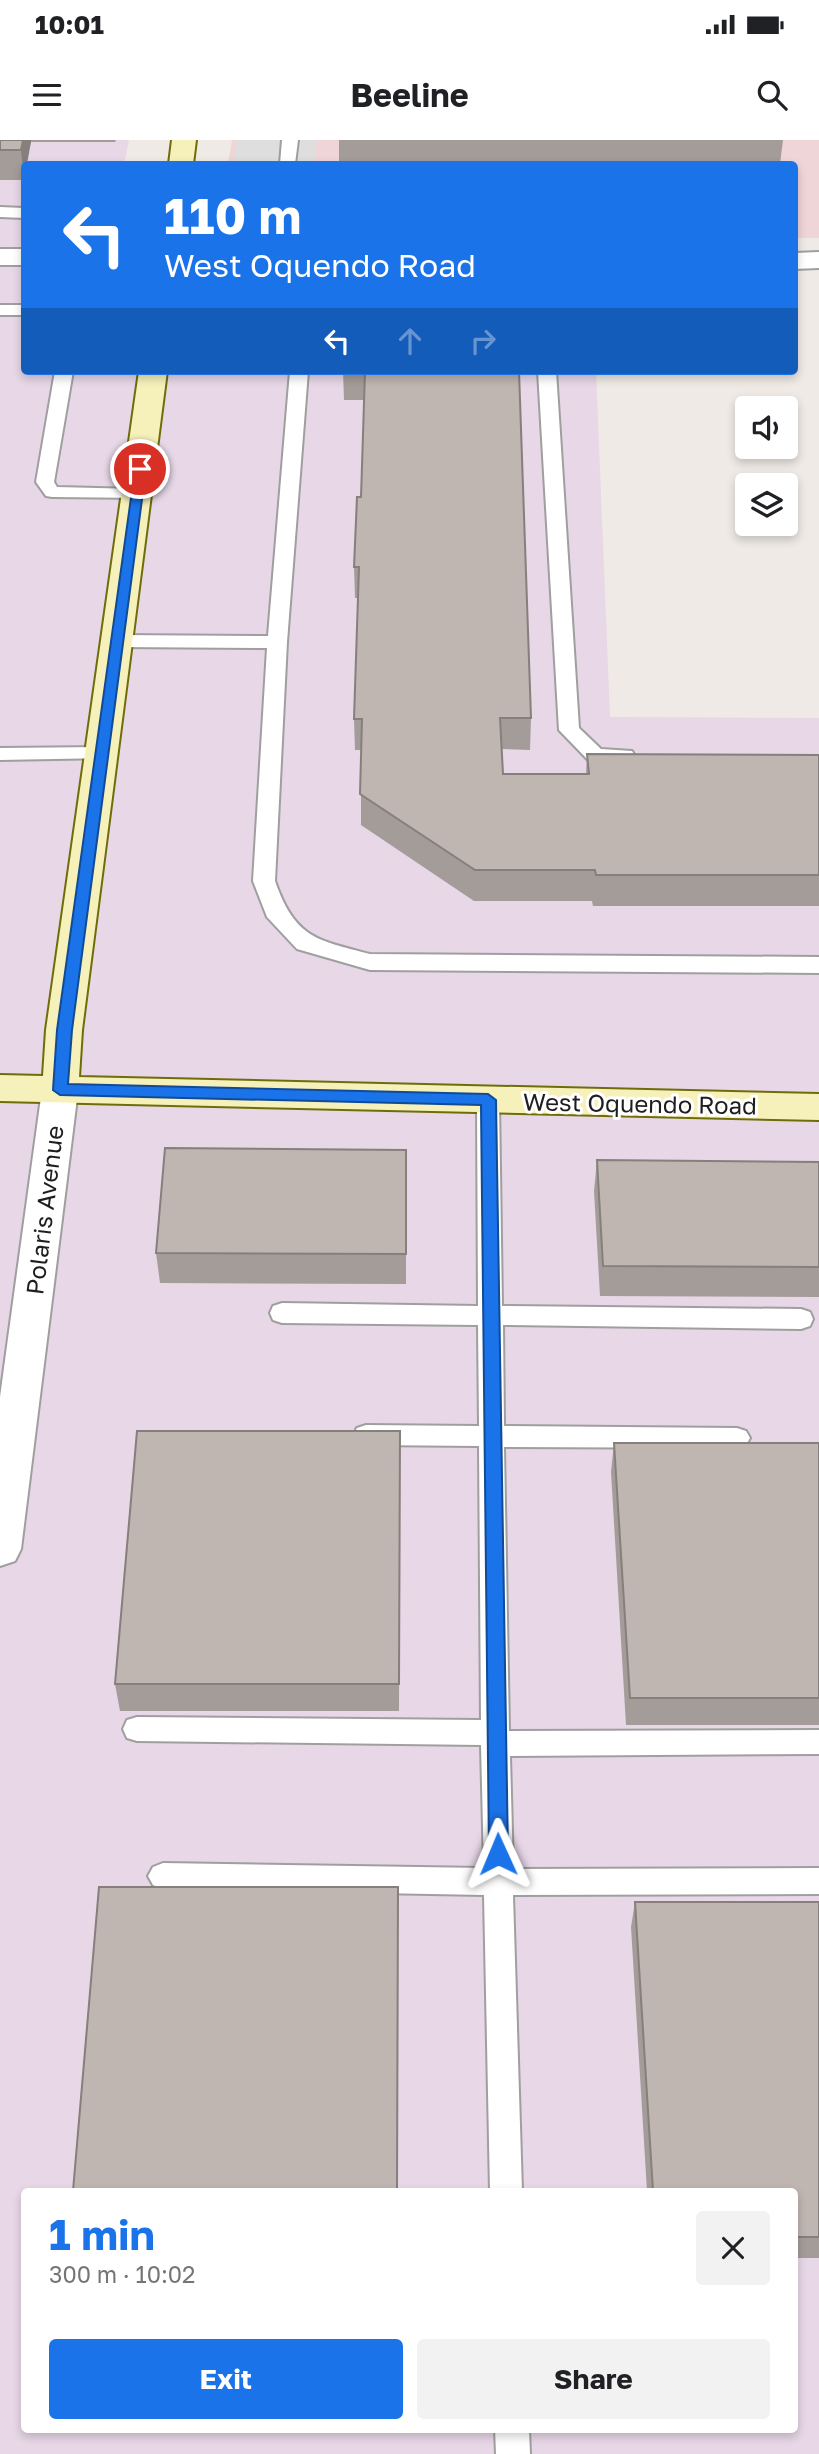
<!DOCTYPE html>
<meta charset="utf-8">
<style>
:root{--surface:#fff;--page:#f2f2f2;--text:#202124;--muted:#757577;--accent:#1a73e8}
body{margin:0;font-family:"Golos Text",sans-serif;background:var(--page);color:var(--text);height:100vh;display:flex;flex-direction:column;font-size:26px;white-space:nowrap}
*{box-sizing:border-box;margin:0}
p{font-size:23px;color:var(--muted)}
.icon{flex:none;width:38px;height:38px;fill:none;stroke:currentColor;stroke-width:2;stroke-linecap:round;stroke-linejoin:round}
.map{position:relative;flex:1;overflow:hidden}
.sheet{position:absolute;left:21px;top:2048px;width:777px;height:245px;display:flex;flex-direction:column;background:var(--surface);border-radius:7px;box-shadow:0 4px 10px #0003}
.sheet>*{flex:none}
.guide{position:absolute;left:21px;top:21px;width:777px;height:214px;border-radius:7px;box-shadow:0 4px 10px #0003;background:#1a73e8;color:#fff;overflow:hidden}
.buttons{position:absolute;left:735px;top:256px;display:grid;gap:14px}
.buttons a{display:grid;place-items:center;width:63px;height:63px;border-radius:7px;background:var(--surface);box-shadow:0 4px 10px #0003;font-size:35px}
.pin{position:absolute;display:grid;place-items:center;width:60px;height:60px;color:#fff;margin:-30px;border:4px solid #fff;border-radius:50%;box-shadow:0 2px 7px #0007}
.me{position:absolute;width:77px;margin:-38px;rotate:359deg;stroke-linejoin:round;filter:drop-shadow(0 0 5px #0008)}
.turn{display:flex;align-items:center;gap:24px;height:147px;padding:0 28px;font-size:32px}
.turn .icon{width:91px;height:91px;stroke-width:2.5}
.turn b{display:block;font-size:49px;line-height:60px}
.lanes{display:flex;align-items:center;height:66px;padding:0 28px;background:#0003;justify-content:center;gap:35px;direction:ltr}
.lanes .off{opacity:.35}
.round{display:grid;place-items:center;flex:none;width:74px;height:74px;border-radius:7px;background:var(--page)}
.head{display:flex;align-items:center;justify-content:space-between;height:119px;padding:0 28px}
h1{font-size:42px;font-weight:700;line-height:52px;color:var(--accent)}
.button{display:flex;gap:14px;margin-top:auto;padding:14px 28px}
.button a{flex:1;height:80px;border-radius:7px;background:var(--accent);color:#fff;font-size:28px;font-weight:700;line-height:80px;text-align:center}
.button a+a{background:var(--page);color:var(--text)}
.status{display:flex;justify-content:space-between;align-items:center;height:49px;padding:0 35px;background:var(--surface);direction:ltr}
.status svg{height:19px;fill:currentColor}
header{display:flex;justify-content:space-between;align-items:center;height:91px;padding:0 28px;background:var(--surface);font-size:32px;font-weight:700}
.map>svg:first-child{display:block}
.commercial{fill:#efd5d7}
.industrial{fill:#e7d7e7;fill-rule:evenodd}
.parking{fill:#dedede}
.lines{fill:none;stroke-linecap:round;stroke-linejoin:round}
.lane-casing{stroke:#9f9f9f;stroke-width:4}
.street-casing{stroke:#9f9f9f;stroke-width:4}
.secondary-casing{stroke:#706c0a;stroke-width:4}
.lane{fill:#fff;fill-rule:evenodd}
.street{fill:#fff;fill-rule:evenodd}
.secondary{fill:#f6f1bb;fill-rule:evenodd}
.wall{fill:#a49c98}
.shaded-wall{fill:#867f7c}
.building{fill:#bfb5b1;stroke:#867f7c;stroke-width:2}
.route{fill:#1a73e8;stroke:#114b97;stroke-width:2}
.labels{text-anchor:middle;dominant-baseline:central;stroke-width:6;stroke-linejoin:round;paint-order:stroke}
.street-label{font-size:24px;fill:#1e1e1e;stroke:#fff}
</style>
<div class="status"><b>10:01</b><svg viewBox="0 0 49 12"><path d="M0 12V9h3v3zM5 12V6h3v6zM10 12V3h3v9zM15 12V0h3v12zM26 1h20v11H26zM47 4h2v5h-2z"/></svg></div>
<header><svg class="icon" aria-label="menu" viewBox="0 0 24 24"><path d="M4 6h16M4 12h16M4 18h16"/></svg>Beeline<svg class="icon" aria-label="search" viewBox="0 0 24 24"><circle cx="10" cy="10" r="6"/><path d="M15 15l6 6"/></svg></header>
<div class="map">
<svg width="819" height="2314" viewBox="0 0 819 2314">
<rect width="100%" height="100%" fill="#efeae5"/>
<path class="commercial" d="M232,0H819V98H795L794,24H228Z"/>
<path class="industrial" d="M0,0H129L124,24H24V231H596L610,577L819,578V2314H0ZM24,2051H794V2289H24Z"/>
<path class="parking" d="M237,0H317L314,24H233Z"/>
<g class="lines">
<g class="lane-casing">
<path id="lane" d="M282,0H298L295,24H280Z
M0,67L24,68V78L0,77Z
M0,165H24V175H0Z
M55,231H73L54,342L57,347L137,349L146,354L143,358L52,357L46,356L36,342Z
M290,231H308L287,502L275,741C295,798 316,800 370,814L819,817V833L370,830L297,809L267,777L253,741L267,508L118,507L108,501L118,495L268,496Z
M538,231H556L579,588L601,609L632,611L635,616L625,623L589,621L559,590Z
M103,607L113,613L110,618L0,620V608Z
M488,952L496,954L499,960L502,1166L801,1169L810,1172L813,1179L810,1186L801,1189L503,1185L504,1286L737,1288L746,1291L750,1298L746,1305L737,1308L504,1307L509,1591L819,1590V1614L510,1616L513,1729L819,1728V1754L513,1755L522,2051H490L484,1755L163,1749L153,1745L148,1736L153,1727L163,1723L484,1728L481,1605L137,1601L127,1598L123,1589L127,1580L137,1577L481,1580L479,1306L366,1305L357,1302L353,1295L357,1288L366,1285L479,1286L478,1185L282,1183L273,1180L270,1173L273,1166L282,1163L478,1166L477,960L480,954Z
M495,2289H529L530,2314H496Z"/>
</g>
<g class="street-casing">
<path id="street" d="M0,109H24V125H0Z
M819,112V128L794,129V113Z
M60,937L73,941L78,950L21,1409L15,1421L0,1426V1257L42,950L47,941Z"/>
</g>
<g class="secondary-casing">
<path id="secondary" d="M172,0H196L193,24H169Z
M139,231H167L82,890L79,937L819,954V980L0,961V935L43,936L46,890Z"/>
</g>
<use href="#lane" class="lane"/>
<use href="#street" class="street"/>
<use href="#secondary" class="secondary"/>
</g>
<path class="wall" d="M0,0H116L115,2H31L24,24V40H0Z
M339,0H783L780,24H339Z
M343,231H519L531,578L530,610L501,609L503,634H586L587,614L819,615V766H593L592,761H474L361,685V610H355L354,579L358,458H355L354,427L361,357L364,260H344Z
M406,1010V1144L160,1143L156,1113Z
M597,1020L819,1022V1157L600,1156L594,1051Z
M400,1291L399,1571H120L115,1544Z
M614,1303H819V1585H626L611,1332Z
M635,1762H819V2118H794V2051H647L631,1787Z"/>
<path class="shaded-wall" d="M23,0H31V2L27,24H24V39L21,10Z"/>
<path class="building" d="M0,0H23L21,10H0Z
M365,231H519L531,578H500L503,634H589L587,614L819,615V735H596L595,730H475L360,654L362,579H354L359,427H354L357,357H361Z
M165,1008L406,1010V1114L156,1113Z
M597,1020L819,1022V1127L603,1126Z
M137,1291H400L399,1544H115Z
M614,1303H819V1558H630Z
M99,1747H398L397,2051H73Z
M635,1762H819V2097H794V2051H653Z"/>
<path class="route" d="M140,326L146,329L72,890L68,944L488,954L496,960L508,1714L505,1720L498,1723L492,1720L489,1714L481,965L60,955L53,950L57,890L135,329Z"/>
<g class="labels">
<g class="street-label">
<text transform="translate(640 963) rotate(1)">West Oquendo Road</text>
<text transform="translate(44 1070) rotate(-83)">Polaris Avenue</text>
</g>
</g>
</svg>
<div class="buttons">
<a><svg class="icon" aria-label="sound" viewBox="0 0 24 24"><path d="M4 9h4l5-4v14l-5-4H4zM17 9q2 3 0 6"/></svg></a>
<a><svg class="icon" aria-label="layers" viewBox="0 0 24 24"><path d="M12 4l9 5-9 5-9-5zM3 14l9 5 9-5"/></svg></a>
</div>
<div class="pin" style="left:140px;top:329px;background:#d93025"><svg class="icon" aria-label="arrive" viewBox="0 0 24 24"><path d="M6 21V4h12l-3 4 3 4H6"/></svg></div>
<svg class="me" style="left:498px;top:1714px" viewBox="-20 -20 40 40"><path d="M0-17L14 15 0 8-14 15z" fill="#1a73e8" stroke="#fff" stroke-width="4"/></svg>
<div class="guide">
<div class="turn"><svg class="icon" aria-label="left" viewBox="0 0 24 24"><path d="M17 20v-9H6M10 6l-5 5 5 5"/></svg><div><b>110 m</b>West Oquendo Road</div></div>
<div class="lanes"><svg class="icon" aria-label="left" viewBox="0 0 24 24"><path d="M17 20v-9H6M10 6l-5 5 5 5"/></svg><svg class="icon off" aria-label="ahead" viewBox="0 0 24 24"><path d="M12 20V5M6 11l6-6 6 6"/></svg><svg class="icon off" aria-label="right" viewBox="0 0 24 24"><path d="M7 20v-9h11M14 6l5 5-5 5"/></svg></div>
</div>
<section class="sheet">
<div class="head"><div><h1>1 min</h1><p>300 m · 10:02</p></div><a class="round"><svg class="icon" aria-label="close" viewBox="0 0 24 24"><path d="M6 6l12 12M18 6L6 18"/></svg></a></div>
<div class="button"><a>Exit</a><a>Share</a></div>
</section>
</div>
